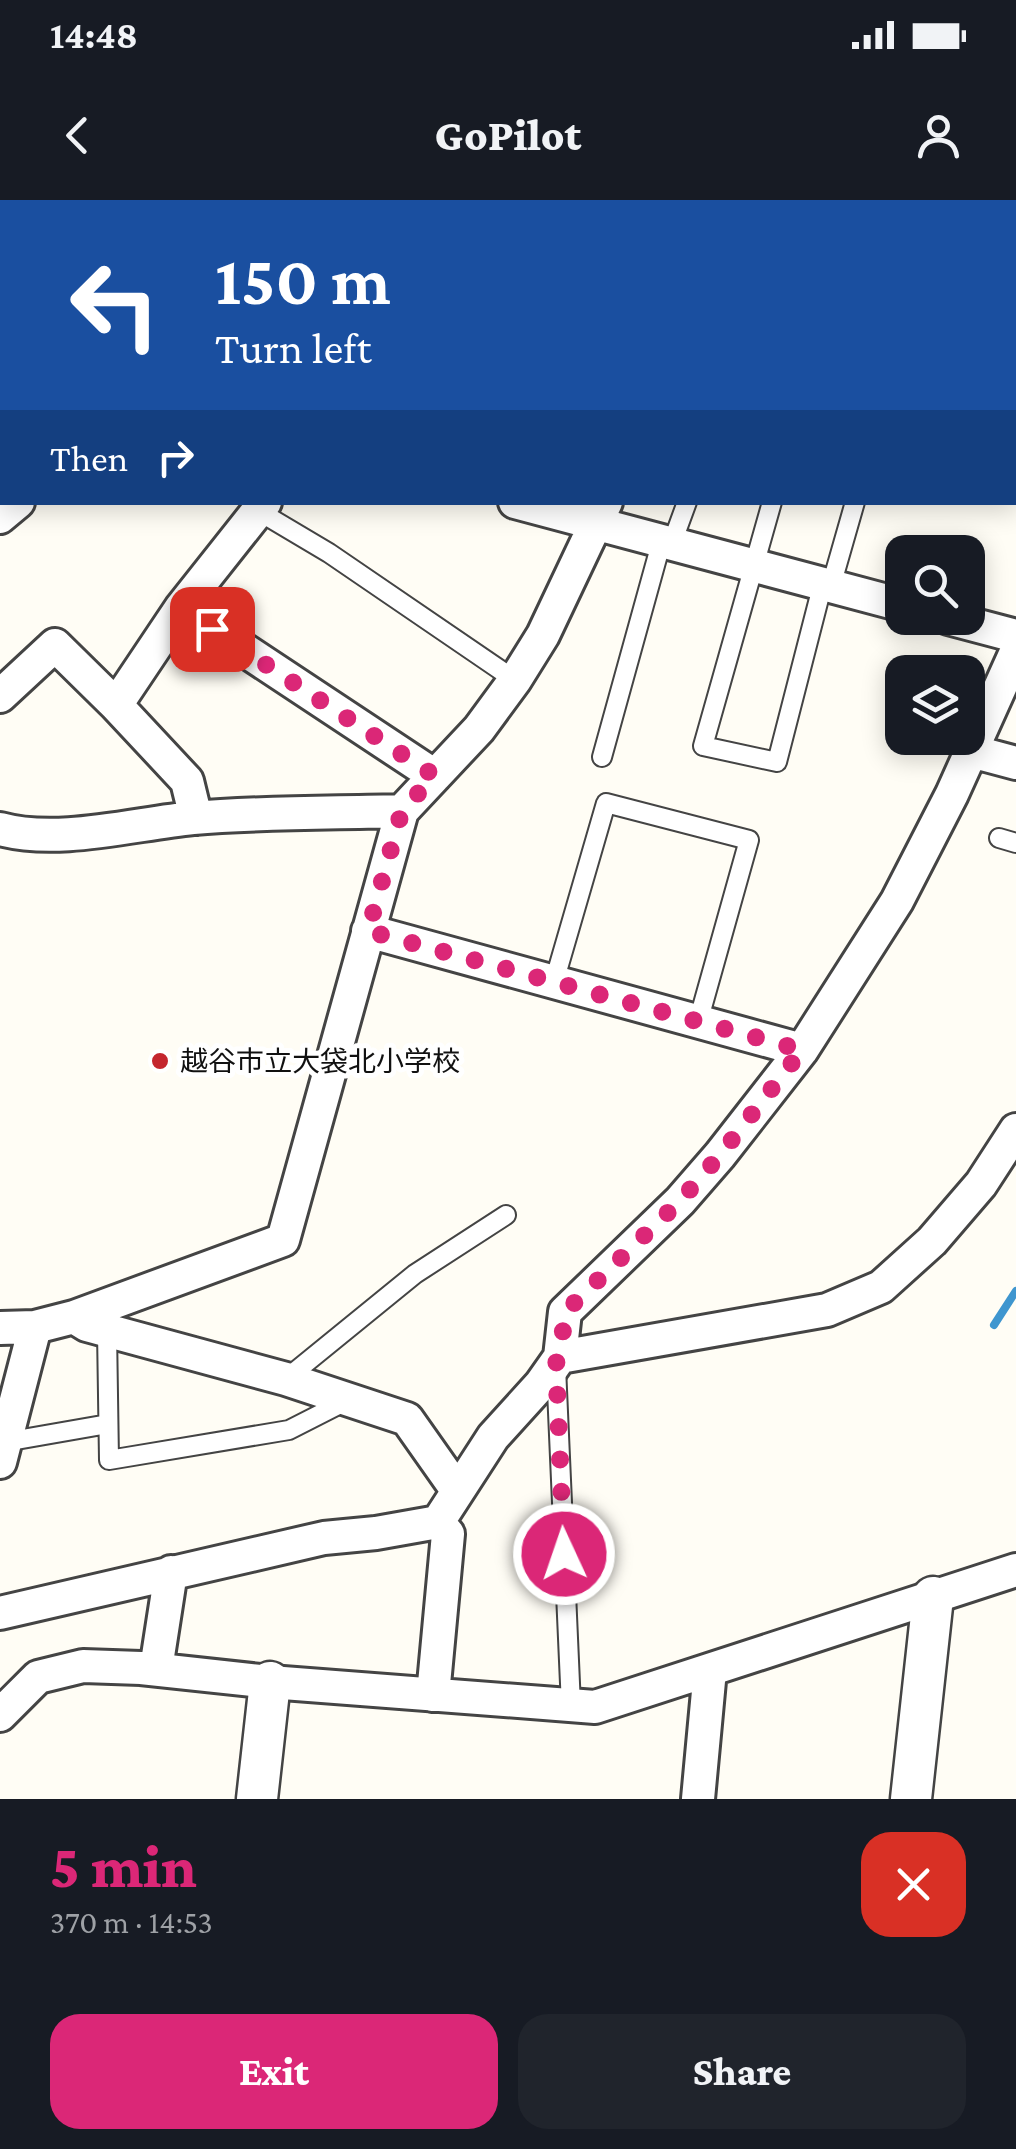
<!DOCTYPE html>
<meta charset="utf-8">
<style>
:root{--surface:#171b24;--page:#20242c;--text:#f1f3f6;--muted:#9ea1a6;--accent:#db2777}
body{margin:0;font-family:"Crimson Pro","Noto Sans JP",serif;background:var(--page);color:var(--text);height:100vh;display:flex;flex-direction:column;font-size:38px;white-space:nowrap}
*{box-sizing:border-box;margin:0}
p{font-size:32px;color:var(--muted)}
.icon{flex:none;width:55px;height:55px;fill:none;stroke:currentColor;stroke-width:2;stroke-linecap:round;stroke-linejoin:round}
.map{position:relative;height:1599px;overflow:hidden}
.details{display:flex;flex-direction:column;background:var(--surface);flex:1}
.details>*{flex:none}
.banner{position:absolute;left:0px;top:0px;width:1018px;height:305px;box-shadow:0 5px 25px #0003;background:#1a4fa0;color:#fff;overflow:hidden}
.buttons{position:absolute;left:885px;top:335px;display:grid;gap:20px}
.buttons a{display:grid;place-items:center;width:100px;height:100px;border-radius:20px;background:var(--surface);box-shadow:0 5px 25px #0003;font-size:50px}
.pin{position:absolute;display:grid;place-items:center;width:85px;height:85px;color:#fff;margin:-42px;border-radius:20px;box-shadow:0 5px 15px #0006}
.me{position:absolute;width:110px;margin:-55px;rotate:357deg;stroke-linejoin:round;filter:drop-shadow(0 0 8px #0008)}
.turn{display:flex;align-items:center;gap:35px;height:210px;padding:0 50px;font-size:45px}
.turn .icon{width:130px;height:130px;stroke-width:2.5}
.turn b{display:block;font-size:70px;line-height:85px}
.then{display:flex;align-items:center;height:95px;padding:0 50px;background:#0003;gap:20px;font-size:38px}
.round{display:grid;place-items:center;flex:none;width:105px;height:105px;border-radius:30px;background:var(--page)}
.overview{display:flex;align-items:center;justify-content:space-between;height:170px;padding:0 50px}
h1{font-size:60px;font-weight:800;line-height:75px;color:var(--accent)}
.primary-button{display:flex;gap:20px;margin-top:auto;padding:20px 50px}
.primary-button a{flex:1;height:115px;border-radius:30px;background:var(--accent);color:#fff;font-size:40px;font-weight:800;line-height:115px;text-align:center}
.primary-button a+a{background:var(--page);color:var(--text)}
.status{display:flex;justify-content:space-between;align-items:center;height:70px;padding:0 50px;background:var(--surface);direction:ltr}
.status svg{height:28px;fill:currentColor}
header{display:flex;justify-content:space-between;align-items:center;height:130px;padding:0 50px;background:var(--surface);font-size:45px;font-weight:800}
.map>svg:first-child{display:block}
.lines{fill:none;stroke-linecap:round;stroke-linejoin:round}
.stream{stroke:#3f96cf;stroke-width:8}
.service-casing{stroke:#444;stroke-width:22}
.minor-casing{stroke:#444;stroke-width:38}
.tertiary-casing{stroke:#444;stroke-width:45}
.service{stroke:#fff;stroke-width:18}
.minor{stroke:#fff;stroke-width:32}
.tertiary{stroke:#fff;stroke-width:40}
.route{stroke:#db2777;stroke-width:18;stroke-dasharray:0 32.4}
.poi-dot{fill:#c4262e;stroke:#fff;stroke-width:4}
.labels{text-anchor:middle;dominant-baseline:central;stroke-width:10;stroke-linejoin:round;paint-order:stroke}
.poi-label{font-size:28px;fill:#111;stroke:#fff;text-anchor:start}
</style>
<div class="status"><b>14:48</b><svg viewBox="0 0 49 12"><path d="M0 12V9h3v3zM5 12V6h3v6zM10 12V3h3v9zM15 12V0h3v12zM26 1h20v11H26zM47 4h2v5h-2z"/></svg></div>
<header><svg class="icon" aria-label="back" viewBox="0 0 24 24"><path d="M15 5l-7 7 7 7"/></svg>GoPilot<svg class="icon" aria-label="person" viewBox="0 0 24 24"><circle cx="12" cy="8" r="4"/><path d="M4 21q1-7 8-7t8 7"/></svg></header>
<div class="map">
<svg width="1016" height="1599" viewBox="0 0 1016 1599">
<rect width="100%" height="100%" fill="#fffdf5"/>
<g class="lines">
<path class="stream" d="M994,1125L1016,1091"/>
<g class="service-casing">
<path id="service" d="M679,0L685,2
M529,2L530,0
M856,2L857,0
M930,2V0
M1012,2V0
M0,156L2,158
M1015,274H1016
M772,302L703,546L777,562L823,383
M260,312L329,353L515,480
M672,343L687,302
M831,386L855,302
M602,557L662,340
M999,638L1016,643
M554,782L606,603L749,640L698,822
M107,1131L109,1260L289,1230L346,1201
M556,1167L571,1506
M286,1179L415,1074L506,1015
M5,1242L108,1224"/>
</g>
<g class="minor-casing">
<path id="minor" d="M134,0L140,2
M331,2L333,0
M396,2L397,0
M741,2V0
M515,302L902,405
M0,317L18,302
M181,408L435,576
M948,418L1016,436
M0,496L55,445L116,505L187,581L196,618
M116,505L181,408L265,302
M971,551L1016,563
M0,629C58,645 133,624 193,618C262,612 333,613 402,611
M368,731L802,850
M74,1117L87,1125L286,1179L407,1219L457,1290
M0,1128L35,1127L74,1117L283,1040L402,611L479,529L515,480L543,435L606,302
M560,1157L565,1112L680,1001L720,955L802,850L897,701L952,594L1016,452
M0,1262L35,1127
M0,1413L324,1338L376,1333L438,1322L493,1237L541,1184L560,1157L827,1110L881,1087L932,1041L981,984L1016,930
M156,1469L171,1372
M433,1495L448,1334L438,1322
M0,1515L38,1477L83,1466L141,1468L270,1482L595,1507L1016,1370
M698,1599L710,1470"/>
</g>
<g class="tertiary-casing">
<path id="tertiary" d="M257,1599L270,1482
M911,1599L933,1397"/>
</g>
<use href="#service" class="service"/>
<use href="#minor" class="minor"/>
<use href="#tertiary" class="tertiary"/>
</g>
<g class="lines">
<path class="route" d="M212,429L435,576L402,610L368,731L802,850L720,955L680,1001L565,1112L560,1157L556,1163L564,1354"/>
</g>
<circle class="poi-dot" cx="160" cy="861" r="10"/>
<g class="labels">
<g class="poi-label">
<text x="180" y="861">越谷市立大袋北小学校</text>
</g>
</g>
</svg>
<div class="buttons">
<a><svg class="icon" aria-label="search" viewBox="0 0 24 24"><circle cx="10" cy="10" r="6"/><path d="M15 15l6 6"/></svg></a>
<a><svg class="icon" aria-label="layers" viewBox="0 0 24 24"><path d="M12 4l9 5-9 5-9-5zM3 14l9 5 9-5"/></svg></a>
</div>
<div class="pin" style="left:212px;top:429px;background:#d93025"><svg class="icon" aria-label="arrive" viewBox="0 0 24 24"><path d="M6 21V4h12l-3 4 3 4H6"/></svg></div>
<svg class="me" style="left:564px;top:1354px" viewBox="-20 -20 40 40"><circle r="17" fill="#db2777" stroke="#fff" stroke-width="3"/><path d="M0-11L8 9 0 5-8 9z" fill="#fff"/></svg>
<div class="banner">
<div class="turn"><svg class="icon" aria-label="left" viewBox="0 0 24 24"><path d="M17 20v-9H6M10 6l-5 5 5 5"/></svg><div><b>150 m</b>Turn left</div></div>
<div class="then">Then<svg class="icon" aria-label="right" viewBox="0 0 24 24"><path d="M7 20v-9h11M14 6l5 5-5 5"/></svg></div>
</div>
</div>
<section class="details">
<div class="overview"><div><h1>5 min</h1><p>370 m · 14:53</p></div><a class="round" style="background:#d93025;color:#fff"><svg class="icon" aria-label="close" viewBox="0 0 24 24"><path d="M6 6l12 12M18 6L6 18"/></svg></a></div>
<div class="primary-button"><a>Exit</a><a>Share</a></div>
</section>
